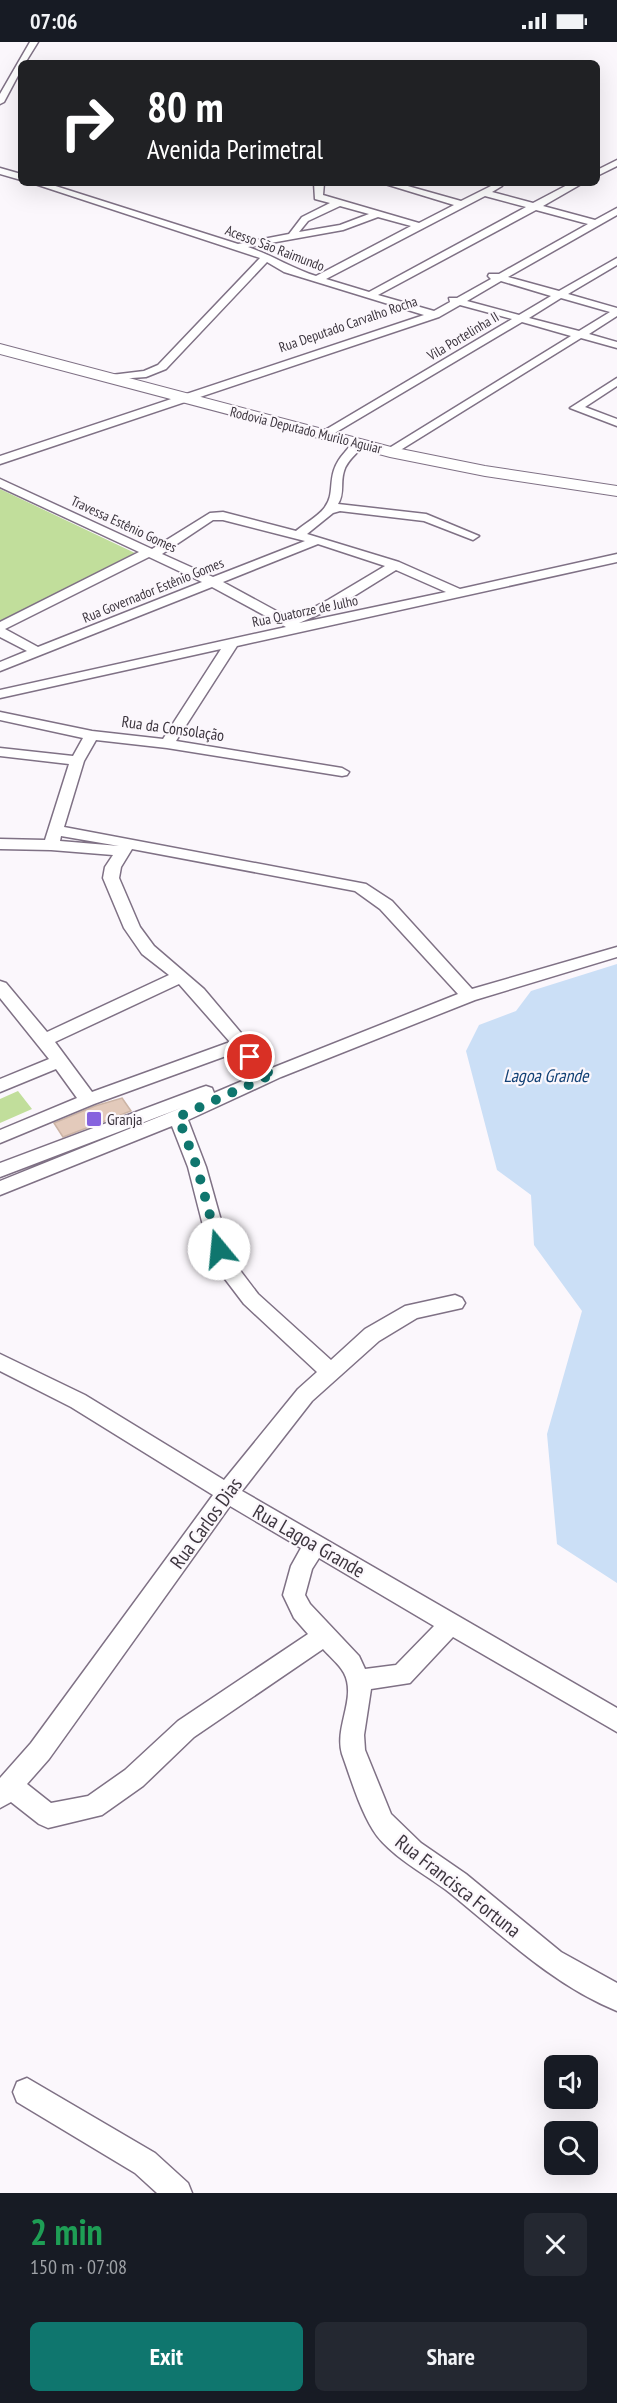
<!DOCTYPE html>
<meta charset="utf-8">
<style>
:root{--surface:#171b24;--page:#242831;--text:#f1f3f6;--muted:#9ea1a6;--accent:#0f766e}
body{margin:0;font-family:"PT Sans Narrow",sans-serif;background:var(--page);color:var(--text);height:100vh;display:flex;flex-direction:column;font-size:22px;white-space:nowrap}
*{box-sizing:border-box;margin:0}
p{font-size:20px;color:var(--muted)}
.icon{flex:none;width:33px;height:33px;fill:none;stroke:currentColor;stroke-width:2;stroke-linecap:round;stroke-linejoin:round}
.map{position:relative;height:2151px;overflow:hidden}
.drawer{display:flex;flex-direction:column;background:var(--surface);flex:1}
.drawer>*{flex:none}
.top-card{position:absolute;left:18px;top:18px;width:582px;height:126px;border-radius:9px;box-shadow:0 6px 24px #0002;background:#202124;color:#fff;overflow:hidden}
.tools{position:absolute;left:544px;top:2013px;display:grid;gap:12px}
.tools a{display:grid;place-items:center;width:54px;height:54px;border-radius:9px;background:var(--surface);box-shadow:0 6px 24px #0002;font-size:30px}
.pin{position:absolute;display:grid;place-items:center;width:51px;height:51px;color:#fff;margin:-26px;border:3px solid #fff;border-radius:50%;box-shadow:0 2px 6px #0007}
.me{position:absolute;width:66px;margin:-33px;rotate:343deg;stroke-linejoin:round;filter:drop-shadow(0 0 4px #0008)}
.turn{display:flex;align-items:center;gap:21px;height:126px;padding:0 30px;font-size:27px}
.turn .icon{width:78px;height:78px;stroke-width:2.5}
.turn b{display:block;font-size:42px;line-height:51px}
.round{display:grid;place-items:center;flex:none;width:63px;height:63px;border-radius:9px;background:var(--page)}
.summary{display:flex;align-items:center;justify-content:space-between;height:102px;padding:0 30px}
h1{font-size:36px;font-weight:800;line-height:45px;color:#1e9e55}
.button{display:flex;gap:12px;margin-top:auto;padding:12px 30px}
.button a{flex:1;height:69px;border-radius:9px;background:var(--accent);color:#fff;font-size:24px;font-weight:800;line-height:69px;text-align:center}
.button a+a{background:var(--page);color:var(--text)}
.status{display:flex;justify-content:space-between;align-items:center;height:42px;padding:0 30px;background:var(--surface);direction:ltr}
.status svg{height:16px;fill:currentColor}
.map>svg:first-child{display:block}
.green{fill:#c1de9b}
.water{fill:#cbdff6}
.building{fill:#e3cabb;stroke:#ccb4a5;stroke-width:1.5}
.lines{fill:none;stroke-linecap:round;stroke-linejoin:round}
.minor-casing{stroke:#7f7185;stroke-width:3}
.highway-casing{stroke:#7f7185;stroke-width:2}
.minor{fill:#fff;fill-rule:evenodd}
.highway{fill:#fff;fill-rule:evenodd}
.route{stroke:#0f766e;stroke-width:10;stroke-dasharray:0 18}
.poi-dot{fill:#8663de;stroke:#fbf7fc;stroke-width:2}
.labels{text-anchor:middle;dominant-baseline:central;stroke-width:4.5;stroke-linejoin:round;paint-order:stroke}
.far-street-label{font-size:14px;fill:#3c353e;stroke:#fbf7fc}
.street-label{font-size:16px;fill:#3c353e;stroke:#fbf7fc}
.poi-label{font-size:16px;fill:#3c353e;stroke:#fbf7fc;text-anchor:start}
.water-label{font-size:18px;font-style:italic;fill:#134276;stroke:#fbf7fc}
.near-street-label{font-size:20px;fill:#3c353e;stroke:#fbf7fc}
</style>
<div class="status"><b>07:06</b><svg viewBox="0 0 49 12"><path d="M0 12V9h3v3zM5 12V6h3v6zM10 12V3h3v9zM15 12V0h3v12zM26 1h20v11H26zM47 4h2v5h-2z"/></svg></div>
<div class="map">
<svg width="617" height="2151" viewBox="0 0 617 2151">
<rect width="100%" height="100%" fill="#fbf7fc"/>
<path class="green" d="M0,447L135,511L0,580Z
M18,1049L32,1067L0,1081V1057Z"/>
<path class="water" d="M617,922V1541L557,1502L547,1392L582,1269L534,1203L531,1153L497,1128L466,1009L479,983L516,969L531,949Z"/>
<path class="building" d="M122,1056L131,1069L63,1095L54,1081L95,1064Z"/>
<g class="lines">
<g class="minor-casing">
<path id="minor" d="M30,0H38L25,21H21V28L4,60L0,62V52Z
M617,118V124L597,134V128Z
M0,126L21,132V138L0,132Z
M32,141H46L238,202L289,192L302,175L330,161L315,157L314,141H324L323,153L419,181L454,163L382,141H397L461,159L497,141L502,144L492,150L533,161L571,141H583L543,164L595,178L617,166V173L508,235L559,249L617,216V223L568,252L617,266V274L589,292L617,300V306L581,296L394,412H386V408L571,294L522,280L328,395H320V391L512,277L460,263L439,275L0,422V414L424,273L284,230L267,220L166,327L146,335L103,338V334L144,329L158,323L260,216ZM485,154L526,165L369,250L326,237ZM340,164L369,172L340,183L299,190L308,179ZM536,168L588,182L499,232H489L488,234L491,237L457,256H449L450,260L434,269L378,253ZM378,175L411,184L316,234C291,226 272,213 248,205L343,188ZM501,239L551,254L519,273L467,259ZM561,256L610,270L579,289L529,276Z
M617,336V344L585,365L617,377V384L570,366Z
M359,399L365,402C358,411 347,418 344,429C340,441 345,451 338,462L426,472L479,494L473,498L424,479L340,469L333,471L307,492L399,520L460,547L617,512V520L237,604L176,699L342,726L349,730L347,733L342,734L167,706L96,698L84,719L64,785L366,842L392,859L472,947L617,905V915L475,958L281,1035L188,1078L206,1125L229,1207L239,1227L258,1252L331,1318L365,1287L405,1264L455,1253L462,1256L465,1261L462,1266L417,1276L379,1299L312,1359L242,1449L617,1666V1690L453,1595L410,1641L371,1647L364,1693L365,1708L391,1772L421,1801L466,1832L561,1910L617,1941V1969C553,1943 503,1894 450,1851C427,1833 388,1813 373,1788C359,1765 351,1737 342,1712C334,1685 357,1656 344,1631C339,1622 330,1615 323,1607L194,1695L143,1744L102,1773L48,1786L39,1782L11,1760L0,1766V1736L31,1701L213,1453L71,1365L0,1329V1312L85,1353L224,1438L298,1347L317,1330L244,1262L225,1237L209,1207L188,1125L172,1084L0,1153V1139L181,1066L0,1135V1121L200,1046L206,1044L212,1046L214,1051L254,1034L237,1010L94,1062L0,1101V1088L77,1056L56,1027L0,1050V1037L49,1017L0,956V939L6,941L47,990L169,933L142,912L124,886L103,836L105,825L113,813L51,808L0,807V797L45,798L69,722L0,714V706L73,714L83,696L0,678V670L92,689L163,697L221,607L0,656V648L286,585L212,545L0,629V620L27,609L0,595V580L139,510L0,445V437L152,507L210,471L223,470L296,489C304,482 319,474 325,465C337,449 324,433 345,410C349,405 353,400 359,399ZM213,478H223L305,499L213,535L162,512ZM318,502L385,524L328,558L291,577L223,540ZM149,515L202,540L38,605L5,587ZM396,528L446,550L299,581L338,564ZM61,794L119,804L60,799ZM132,807L355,849L380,867L458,952L267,1028L247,998L204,947L154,904L140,885L119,836L121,825ZM179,942L230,1000L92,1050L55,1000ZM230,1464L301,1506L291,1524L283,1553L294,1576L308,1592L178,1679L125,1728L88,1754L51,1761L27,1742L49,1717ZM319,1516L434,1584L396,1623L365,1627L359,1614L310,1562L305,1553L312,1527Z
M27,2036L155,2111L188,2141L192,2151H157L135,2131L17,2060L13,2050L17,2040Z"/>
</g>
<g class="highway-casing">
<path id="highway" d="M0,302L391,405L485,424L617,444V454L485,434L390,415L0,312Z"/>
</g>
<use href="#minor" class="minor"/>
<use href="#highway" class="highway"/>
</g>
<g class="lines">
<path class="route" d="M219,1207L197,1125L178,1075L275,1031L259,1029L250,1015"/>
</g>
<rect class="poi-dot" x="86" y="1069" width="16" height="16" rx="3"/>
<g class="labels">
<g class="far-street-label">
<text transform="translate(275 206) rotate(21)">Acesso São Raimundo</text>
<text transform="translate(348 282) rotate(-19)">Rua Deputado Carvalho Rocha</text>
<text transform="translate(463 294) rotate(-31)">Vila Portelinha II</text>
<text transform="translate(306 388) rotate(14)">Rodovia Deputado Murilo Aguiar</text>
<text transform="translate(124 482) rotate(25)">Travessa Estênio Gomes</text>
<text transform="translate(153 548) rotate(-22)">Rua Governador Estênio Gomes</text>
<text transform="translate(305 569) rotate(-12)">Rua Quatorze de Julho</text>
</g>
<g class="street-label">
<text transform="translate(173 686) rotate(8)">Rua da Consolação</text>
</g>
<g class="poi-label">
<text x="107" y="1077">Granja</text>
</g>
<g class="water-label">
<text x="546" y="1033">Lagoa Grande</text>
</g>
<g class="near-street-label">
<text transform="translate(206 1481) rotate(-54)">Rua Carlos Dias</text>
<text transform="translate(309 1499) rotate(30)">Rua Lagoa Grande</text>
<text transform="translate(458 1844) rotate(38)">Rua Francisca Fortuna</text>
</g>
</g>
</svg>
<div class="tools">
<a><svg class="icon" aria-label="sound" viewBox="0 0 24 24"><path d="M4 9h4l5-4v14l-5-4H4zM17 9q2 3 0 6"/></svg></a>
<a><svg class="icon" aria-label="search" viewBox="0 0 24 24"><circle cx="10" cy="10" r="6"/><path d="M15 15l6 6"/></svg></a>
</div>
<div class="pin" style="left:250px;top:1015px;background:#d93025"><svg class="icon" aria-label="arrive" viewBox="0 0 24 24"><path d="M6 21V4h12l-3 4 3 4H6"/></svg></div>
<svg class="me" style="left:219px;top:1207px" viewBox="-20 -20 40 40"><circle r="19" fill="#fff"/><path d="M0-13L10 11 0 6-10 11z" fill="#0f766e"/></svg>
<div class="top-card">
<div class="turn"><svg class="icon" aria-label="right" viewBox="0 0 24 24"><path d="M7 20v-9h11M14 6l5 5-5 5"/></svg><div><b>80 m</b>Avenida Perimetral</div></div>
</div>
</div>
<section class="drawer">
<div class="summary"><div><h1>2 min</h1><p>150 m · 07:08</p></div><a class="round"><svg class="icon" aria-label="close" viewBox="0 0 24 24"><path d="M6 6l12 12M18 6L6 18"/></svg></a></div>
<div class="button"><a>Exit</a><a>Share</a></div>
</section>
